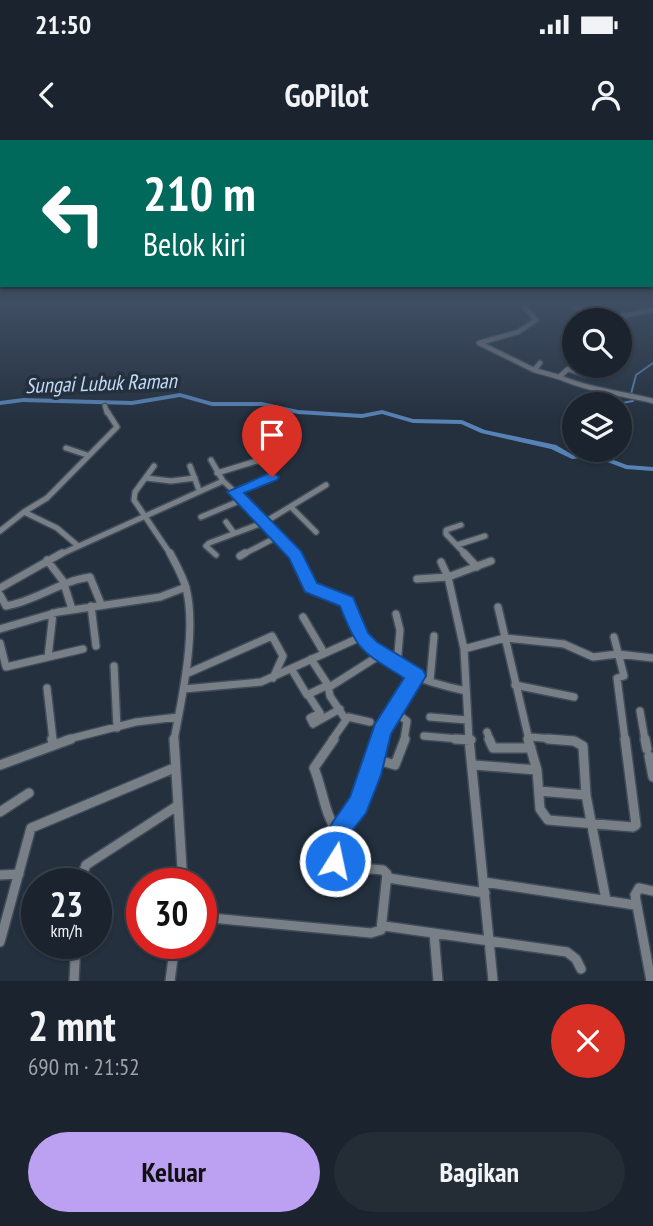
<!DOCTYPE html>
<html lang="id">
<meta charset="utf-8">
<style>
:root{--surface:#1b242e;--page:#242c36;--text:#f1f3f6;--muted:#a0a4aa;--line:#39414a;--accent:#bca0f2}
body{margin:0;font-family:"PT Sans Narrow",sans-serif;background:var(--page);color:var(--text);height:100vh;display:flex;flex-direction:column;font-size:26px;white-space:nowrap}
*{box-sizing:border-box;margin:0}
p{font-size:23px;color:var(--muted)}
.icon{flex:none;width:38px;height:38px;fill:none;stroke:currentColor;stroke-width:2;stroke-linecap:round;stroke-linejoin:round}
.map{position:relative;height:841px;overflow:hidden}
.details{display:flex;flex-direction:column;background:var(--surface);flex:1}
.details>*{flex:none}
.guide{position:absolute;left:0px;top:0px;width:654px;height:147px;box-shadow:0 2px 5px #0004,0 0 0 2px var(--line);background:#00695c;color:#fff;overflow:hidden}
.tools{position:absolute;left:562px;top:168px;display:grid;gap:14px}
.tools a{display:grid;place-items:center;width:70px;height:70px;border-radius:50%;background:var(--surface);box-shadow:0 2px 5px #0004,0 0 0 2px var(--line);font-size:35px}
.speed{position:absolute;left:21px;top:728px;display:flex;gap:14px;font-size:35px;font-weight:700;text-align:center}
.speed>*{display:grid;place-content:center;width:91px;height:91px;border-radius:50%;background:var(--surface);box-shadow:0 2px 5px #0004,0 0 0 2px var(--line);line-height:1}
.speed small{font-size:18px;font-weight:400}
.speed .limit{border:10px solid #d22;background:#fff;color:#111}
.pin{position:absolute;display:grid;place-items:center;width:60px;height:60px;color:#fff;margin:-72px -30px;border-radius:50% 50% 50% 0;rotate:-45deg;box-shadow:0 0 7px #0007}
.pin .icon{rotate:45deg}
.me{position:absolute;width:77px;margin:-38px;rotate:10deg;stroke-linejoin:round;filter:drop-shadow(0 0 5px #0008)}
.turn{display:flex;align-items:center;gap:24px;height:147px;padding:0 28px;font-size:32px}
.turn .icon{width:91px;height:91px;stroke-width:2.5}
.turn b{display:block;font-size:49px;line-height:60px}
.round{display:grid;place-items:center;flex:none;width:74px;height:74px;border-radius:37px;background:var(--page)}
.head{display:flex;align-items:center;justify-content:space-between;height:119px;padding:0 28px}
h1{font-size:42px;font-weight:700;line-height:52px}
.action{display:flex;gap:14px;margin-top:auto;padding:14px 28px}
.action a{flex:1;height:80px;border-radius:42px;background:var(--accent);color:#111;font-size:28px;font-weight:700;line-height:80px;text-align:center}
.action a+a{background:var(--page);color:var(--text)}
.status{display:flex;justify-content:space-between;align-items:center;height:49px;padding:0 35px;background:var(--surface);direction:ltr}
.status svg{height:19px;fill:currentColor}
header{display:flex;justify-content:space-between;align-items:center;height:91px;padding:0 28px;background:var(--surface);font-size:32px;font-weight:700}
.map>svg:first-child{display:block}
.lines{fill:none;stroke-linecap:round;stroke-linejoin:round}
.stream{stroke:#5782b6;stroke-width:2}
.river{fill:#5782b6;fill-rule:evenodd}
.minor-far3-casing{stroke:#414c5a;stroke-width:7}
.minor-far2-casing{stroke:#414c5a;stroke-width:8}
.minor-far1-casing{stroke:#414c5a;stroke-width:10}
.minor-casing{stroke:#414c5a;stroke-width:12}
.minor-far3{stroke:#797f86;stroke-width:4.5}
.minor-far2{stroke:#797f86;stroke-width:5}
.minor-far1{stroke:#797f86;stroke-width:7}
.minor{stroke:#797f86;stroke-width:9}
.route{fill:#1a73e8;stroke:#114b97;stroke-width:2}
.labels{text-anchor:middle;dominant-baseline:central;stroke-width:7;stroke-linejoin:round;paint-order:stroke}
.far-water-label{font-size:21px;font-style:italic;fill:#c1daf8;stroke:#24303e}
</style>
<div class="status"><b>21:50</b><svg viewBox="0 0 49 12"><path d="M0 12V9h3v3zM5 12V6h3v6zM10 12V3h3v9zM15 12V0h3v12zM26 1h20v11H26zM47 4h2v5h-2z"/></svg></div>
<header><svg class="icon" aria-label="back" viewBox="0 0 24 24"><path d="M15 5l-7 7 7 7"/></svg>GoPilot<svg class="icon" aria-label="person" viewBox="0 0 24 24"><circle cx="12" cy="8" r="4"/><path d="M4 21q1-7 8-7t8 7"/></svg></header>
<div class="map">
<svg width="653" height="841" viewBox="0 0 653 841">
<rect width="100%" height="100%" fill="#24303e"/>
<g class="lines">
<path class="stream" d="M631,254L636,235L653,223
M616,264L633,261
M583,310L586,315"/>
<path class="river" d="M180,253L212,262H262L298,270L362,274L382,270L413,279L462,280L485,290L556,305L573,315L595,313L627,325L653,327V331L626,329L594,317L572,319L551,309L481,293L461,284L413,283L382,274L362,278L298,274L262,266H212L180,257L132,265L23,262L0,265V261L23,258L132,261Z"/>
<g class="minor-far3-casing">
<path id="minor-far3" d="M521,163L536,180L518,192L479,203L534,230L540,223
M567,163L605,179
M601,180L653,170
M534,230L559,237
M585,235L568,229L559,237C589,250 620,253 653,261
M105,266L107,273"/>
</g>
<g class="minor-far2-casing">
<path id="minor-far2" d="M66,308L87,315
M211,320L223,341L255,370L295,415
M154,326L135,352L134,360L171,415
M190,326L199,350
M217,333L260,320
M146,338L171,341L195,338
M234,352L272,337
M292,368L316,392
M201,377L244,359
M226,382L234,393
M461,385L446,390V394L466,415
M0,391L24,372
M77,405L57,388L24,372L47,358L117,287L107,271
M457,405L485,396
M59,415L223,341
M216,415L206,406L209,403L265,382L326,345
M242,415L277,397"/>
</g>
<g class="minor-far1-casing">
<path id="minor-far1" d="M170,413C176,424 183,437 186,448C197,490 182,558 174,600
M294,413L311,447L347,462C352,474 354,487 361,497C384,530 429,543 466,551
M464,413L477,427
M240,416L245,413
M47,420L63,441L72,469
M417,439L448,437L441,422
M0,448L62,413
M0,455L6,466C36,461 60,441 90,437L101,464
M91,466L96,506
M498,467L529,600
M396,474L400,490L397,525
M303,477L323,511
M0,489L58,472L160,457L186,447
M614,497L624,536L617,538L625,600
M0,503L6,527L83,509
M464,509L505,498L564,504L593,517L618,514L653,518
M48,517L53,473
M311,519L328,545
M114,526L117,588
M292,530L307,555L328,545L330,556L346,580L332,600
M186,534L272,496L283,516L273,538
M430,541L434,496
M515,545L574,557
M47,548L53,600
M328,548L380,515
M184,549L261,542L361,497
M309,556L320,573L310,578L313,584L340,569
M640,571L645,600
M395,572L407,581L404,600
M430,577L467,580
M346,580L348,577L370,582
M487,592L490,600
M424,596L471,600
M530,597L567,600
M65,600L136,582L178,577
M378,600L384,583L416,536
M469,600L464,509L448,437L491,421"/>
</g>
<g class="minor-casing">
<path id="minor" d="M52,599L53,605
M174,599L183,744
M334,599L314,628C323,650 324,672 337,692
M455,599L471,600
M469,599L493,841
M489,599L493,608H531
M528,599L537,630L540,669L548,680L633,687L636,685L625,599
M548,599L574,601L583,606L586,655L606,760
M645,599L647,609
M649,616L653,637
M375,619L395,625L405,599
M0,625L71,599
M474,625L537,630
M539,651L586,655
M0,672L29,653
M0,735L19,734
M388,738L485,753
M484,742L635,765
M79,744L86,725L177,666
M201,777L371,793L381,790L387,734L383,730L338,726L334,717L335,701L359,664L379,599
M384,786L567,812L576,819L581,829
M434,793L438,841
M0,802L31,688L174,628
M74,841L76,803
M170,841L175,803
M651,841L635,755L639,748L653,751"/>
</g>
<use href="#minor-far3" class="minor-far3"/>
<use href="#minor-far2" class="minor-far2"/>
<use href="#minor-far1" class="minor-far1"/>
<use href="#minor" class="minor"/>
</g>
<linearGradient id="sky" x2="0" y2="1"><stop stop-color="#141a22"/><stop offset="0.58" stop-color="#3f4e63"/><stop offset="1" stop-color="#3f4e63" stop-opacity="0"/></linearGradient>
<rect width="653" height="281" fill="url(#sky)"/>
<path class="route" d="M272,332L279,337L277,340L244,353L301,411L317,443L353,457L368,493L377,502L423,530L426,536L391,594L381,635L366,673L348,696L343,729L335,732L326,729L323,721L326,692L350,657L375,584L404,538C363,512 358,513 340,466L305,452L289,418L227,352Z"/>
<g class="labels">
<g class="far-water-label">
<text transform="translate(101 243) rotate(-2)">Sungai Lubuk Raman</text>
</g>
</g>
</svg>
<div class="tools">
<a><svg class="icon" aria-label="search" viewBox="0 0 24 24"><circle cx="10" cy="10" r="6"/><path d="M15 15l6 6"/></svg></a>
<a><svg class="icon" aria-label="layers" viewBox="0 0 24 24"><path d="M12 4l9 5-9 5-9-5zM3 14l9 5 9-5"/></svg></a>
</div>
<div class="speed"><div>23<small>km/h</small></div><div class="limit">30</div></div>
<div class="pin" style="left:272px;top:337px;background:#d93025"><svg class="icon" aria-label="arrive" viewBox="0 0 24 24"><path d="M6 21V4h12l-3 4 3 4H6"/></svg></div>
<svg class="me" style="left:335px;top:721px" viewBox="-20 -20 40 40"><circle r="17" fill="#1a73e8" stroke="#fff" stroke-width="3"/><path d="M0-11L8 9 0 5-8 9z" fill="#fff"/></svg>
<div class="guide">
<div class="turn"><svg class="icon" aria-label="left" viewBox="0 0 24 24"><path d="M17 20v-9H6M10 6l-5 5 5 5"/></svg><div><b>210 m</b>Belok kiri</div></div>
</div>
</div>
<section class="details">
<div class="head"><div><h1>2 mnt</h1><p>690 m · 21:52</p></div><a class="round" style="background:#d93025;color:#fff"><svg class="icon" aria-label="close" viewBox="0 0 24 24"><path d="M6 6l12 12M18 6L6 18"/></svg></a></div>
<div class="action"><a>Keluar</a><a>Bagikan</a></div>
</section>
